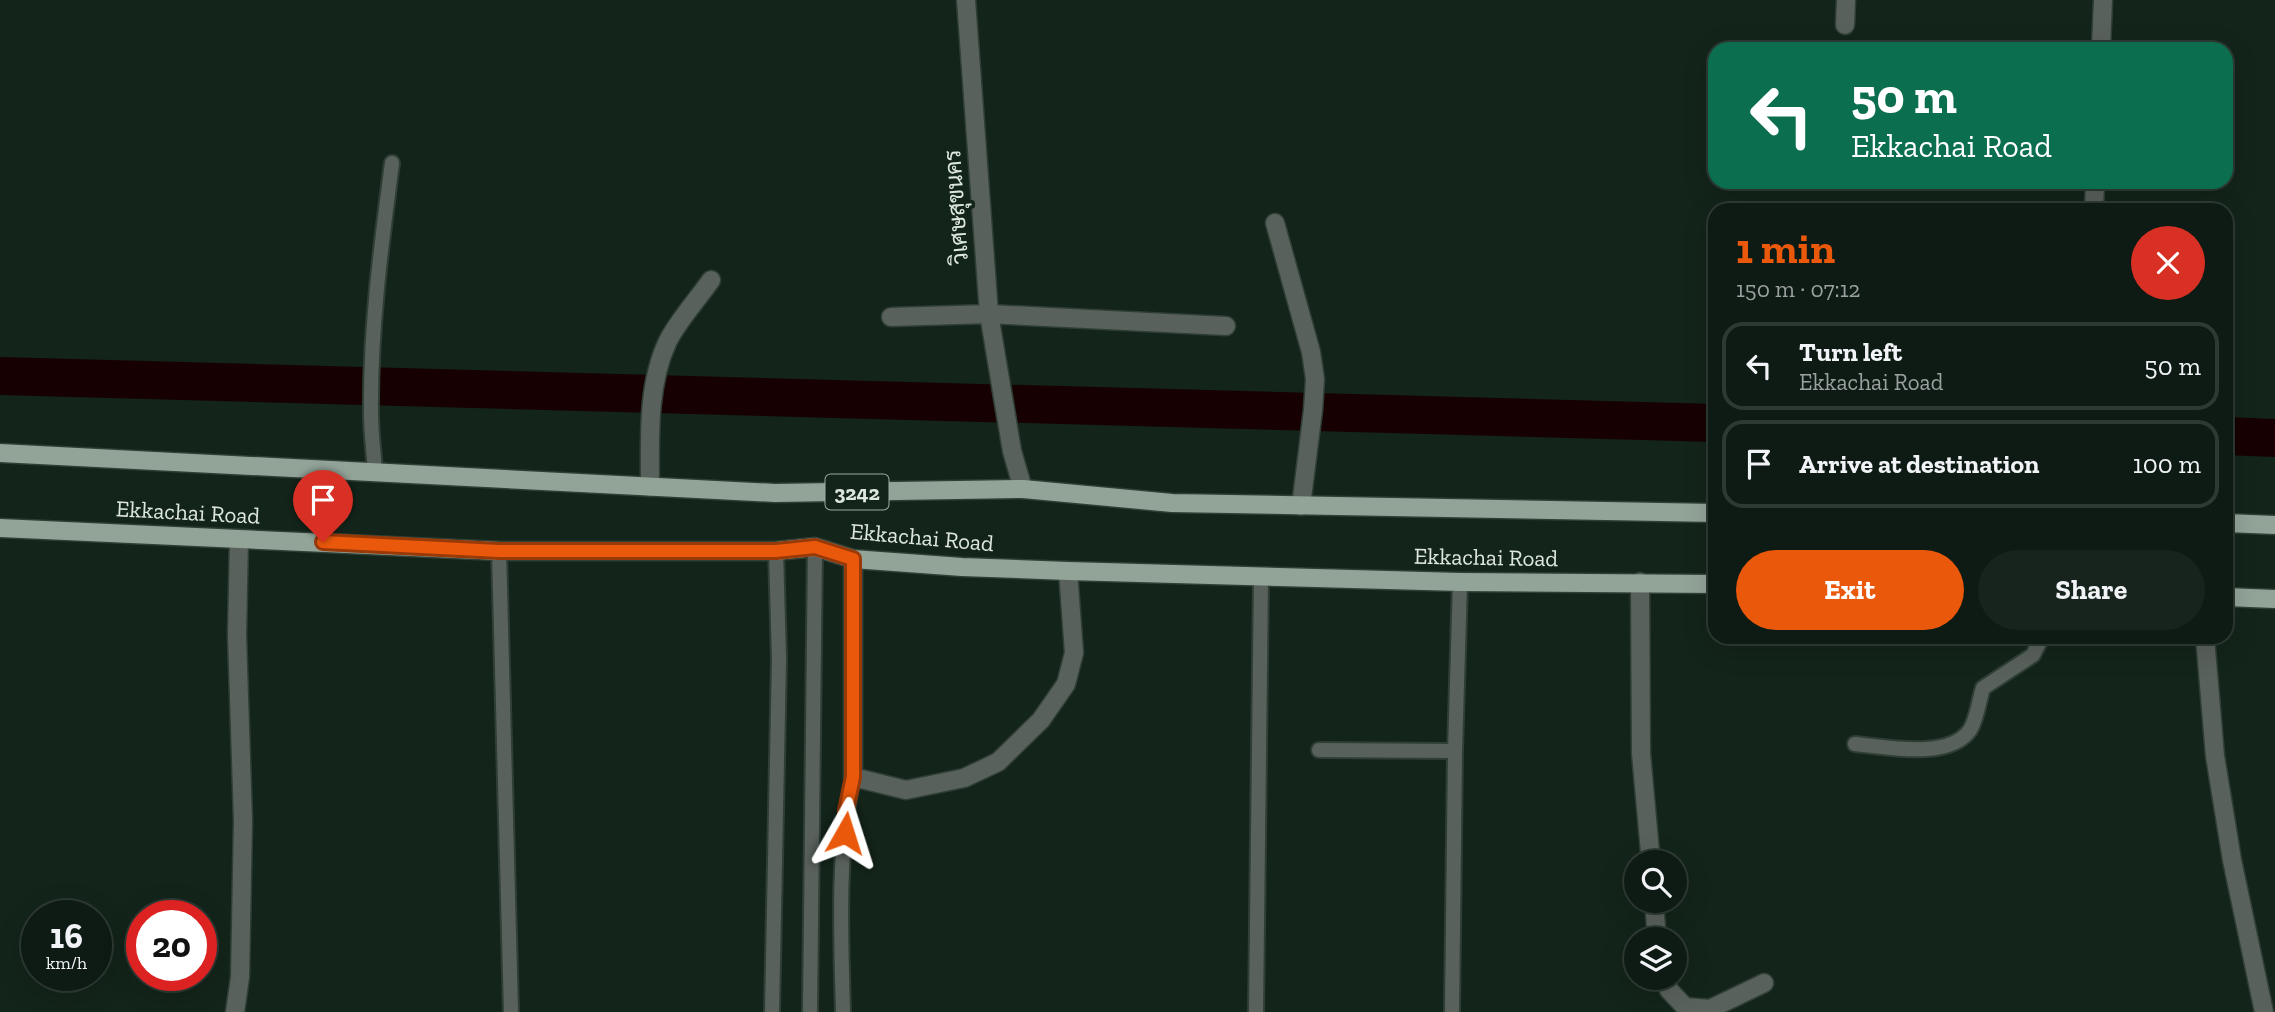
<!DOCTYPE html>
<meta charset="utf-8">
<style>
:root{--surface:#0e1b14;--page:#17241d;--text:#f1f3f6;--muted:#9ba1a0;--line:#2e3934;--accent:#ea580c}
body{margin:0;font-family:"Zilla Slab",Sarabun,serif;background:var(--page);color:var(--text);height:100vh;display:flex;flex-direction:column;font-size:26px;white-space:nowrap}
*{box-sizing:border-box;margin:0}
p{font-size:23px;color:var(--muted)}
.icon{flex:none;width:38px;height:38px;fill:none;stroke:currentColor;stroke-width:2;stroke-linecap:round;stroke-linejoin:round}
.map{position:relative;flex:1;overflow:hidden}
.details{position:absolute;left:1708px;top:203px;width:525px;height:441px;display:flex;flex-direction:column;background:var(--surface);border-radius:21px;box-shadow:0 7px 28px #0002,0 0 0 2px var(--line)}
.details>*{flex:none}
.hud{position:absolute;left:1708px;top:42px;width:525px;height:147px;border-radius:21px;box-shadow:0 7px 28px #0002,0 0 0 2px var(--line);background:#0b6e4f;color:#fff;overflow:hidden}
.controls{position:absolute;left:1624px;top:850px;display:grid;gap:14px}
.controls a{display:grid;place-items:center;width:63px;height:63px;border-radius:50%;background:var(--surface);box-shadow:0 7px 28px #0002,0 0 0 2px var(--line);font-size:35px}
.speed{position:absolute;left:21px;top:900px;display:flex;gap:14px;font-size:35px;font-weight:700;text-align:center}
.speed>*{display:grid;place-content:center;width:91px;height:91px;border-radius:50%;background:var(--surface);box-shadow:0 7px 28px #0002,0 0 0 2px var(--line);line-height:1}
.speed small{font-size:18px;font-weight:400}
.speed .limit{border:10px solid #d22;background:#fff;color:#111}
.pin{position:absolute;display:grid;place-items:center;width:60px;height:60px;color:#fff;margin:-72px -30px;border-radius:50% 50% 50% 0;rotate:-45deg;box-shadow:0 0 7px #0007}
.pin .icon{rotate:45deg}
.me{position:absolute;width:77px;margin:-38px;rotate:6deg;stroke-linejoin:round;filter:drop-shadow(0 0 5px #0008)}
.turn{display:flex;align-items:center;gap:24px;height:147px;padding:0 28px;font-size:32px}
.turn .icon{width:91px;height:91px;stroke-width:2.5}
.turn b{display:block;font-size:49px;line-height:60px}
.round{display:grid;place-items:center;flex:none;width:74px;height:74px;border-radius:37px;background:var(--page)}
.headline{display:flex;align-items:center;justify-content:space-between;height:119px;padding:0 28px}
h1{font-size:42px;font-weight:800;line-height:52px;color:var(--accent)}
.button{display:flex;gap:14px;margin-top:auto;padding:14px 28px}
.button a{flex:1;height:80px;border-radius:42px;background:var(--accent);color:#fff;font-size:28px;font-weight:800;line-height:80px;text-align:center}
.button a+a{background:var(--page);color:var(--text)}
ul{padding:0;list-style:none}
li{display:flex;align-items:center;gap:21px;height:88px;margin:0 14px 10px;padding:0 14px;border:4px solid var(--line);border-radius:21px}
li div{flex:1}
li b{display:block;font-size:26px}
li em{font-style:normal}
.map>svg:first-child{display:block}
.lines{fill:none;stroke-linecap:round;stroke-linejoin:round}
.canal{stroke:#170002;stroke-width:38}
.service-casing{stroke:#2f3f36;stroke-width:18}
.minor-casing{stroke:#2f3f36;stroke-width:21}
.primary-casing{stroke:#2f3f36;stroke-width:21}
.service{stroke:#59615c;stroke-width:14}
.minor{stroke:#59615c;stroke-width:18}
.primary{stroke:#92a398;stroke-width:18}
.route-casing{stroke:#983908;stroke-width:18}
.route{stroke:#ea580c;stroke-width:12}
.labels{text-anchor:middle;dominant-baseline:central;stroke-width:7;stroke-linejoin:round;paint-order:stroke}
.shield{fill:#13241a;stroke:#a0aca5;stroke-width:2}
.shield-label{font-size:21px;font-weight:bold;fill:#dde7e0}
.street-label{font-size:23px;fill:#dde7e0;stroke:#13241a}
</style>
<div class="map">
<svg width="2275" height="1012" viewBox="0 0 2275 1012">
<rect width="100%" height="100%" fill="#13241a"/>
<g class="lines">
<path class="canal" d="M0,376L1715,423
M2226,436L2275,438"/>
<g class="service-casing">
<path id="service" d="M375,473C374,453 371,434 371,414C370,330 381,246 392,163
M499,551L511,1012
M1855,744C1887,747 1949,760 1970,730C1977,719 1979,700 1983,688L2033,655L2042,637
M1319,750L1455,751
M772,1012L779,659L776,551
M810,1012L815,547
M843,1012C841,934 837,853 853,777
M1256,1012L1261,577
M1452,1012L1455,751L1460,582"/>
</g>
<g class="minor-casing">
<path id="minor" d="M966,0L989,314L1012,451L1023,489
M1845,25L1846,0
M2101,49L2103,0
M2094,210L2095,182
M1275,223L1311,352L1315,379L1313,410L1301,506
M891,317L989,314L1226,326
M650,487C650,440 647,386 667,343C676,323 698,299 711,280
M853,559V777L906,790L964,778L998,762L1041,720L1066,684L1074,653L1068,571
M1640,582L1641,753L1651,863
M2205,637L2215,756L2232,860L2264,1012
M1654,901L1657,940
M1665,978L1669,990L1685,1007L1710,1009L1764,983
M235,1012L240,977L243,821L237,635L239,539"/>
</g>
<g class="primary-casing">
<path id="primary" d="M0,453L775,493L1023,489L1172,503L1715,513
M2226,523L2275,525
M0,528L499,551H776L815,547L853,559L962,567L1068,571L1460,582L1715,584
M2226,597L2275,599"/>
</g>
<use href="#service" class="service"/>
<use href="#minor" class="minor"/>
<use href="#primary" class="primary"/>
</g>
<g class="lines">
<g class="route-casing">
<path id="route" d="M323,542L499,551H776L815,547L853,559V777L846,810L845,833"/>
</g>
<use href="#route" class="route"/>
</g>
<g class="labels">
<rect class="shield" x="825.5" y="474.5" width="63" height="35" rx="5"/>
<g class="shield-label">
<text x="857" y="492">3242</text>
</g>
<g class="street-label">
<text transform="translate(956 207) rotate(-94)">วิเศษสุขนคร</text>
<text transform="translate(188 512) rotate(3)">Ekkachai Road</text>
<text transform="translate(922 537) rotate(5)">Ekkachai Road</text>
<text transform="translate(1486 557) rotate(1)">Ekkachai Road</text>
</g>
</g>
</svg>
<div class="controls">
<a><svg class="icon" aria-label="search" viewBox="0 0 24 24"><circle cx="10" cy="10" r="6"/><path d="M15 15l6 6"/></svg></a>
<a><svg class="icon" aria-label="layers" viewBox="0 0 24 24"><path d="M12 4l9 5-9 5-9-5zM3 14l9 5 9-5"/></svg></a>
</div>
<div class="speed"><div>16<small>km/h</small></div><div class="limit">20</div></div>
<div class="pin" style="left:323px;top:542px;background:#d93025"><svg class="icon" aria-label="arrive" viewBox="0 0 24 24"><path d="M6 21V4h12l-3 4 3 4H6"/></svg></div>
<svg class="me" style="left:845px;top:833px" viewBox="-20 -20 40 40"><path d="M0-17L14 15 0 8-14 15z" fill="#ea580c" stroke="#fff" stroke-width="4"/></svg>
<div class="hud">
<div class="turn"><svg class="icon" aria-label="left" viewBox="0 0 24 24"><path d="M17 20v-9H6M10 6l-5 5 5 5"/></svg><div><b>50 m</b>Ekkachai Road</div></div>
</div>
<section class="details">
<div class="headline"><div><h1>1 min</h1><p>150 m · 07:12</p></div><a class="round" style="background:#d93025;color:#fff"><svg class="icon" aria-label="close" viewBox="0 0 24 24"><path d="M6 6l12 12M18 6L6 18"/></svg></a></div>
<ul>
<li><svg class="icon" aria-label="left" viewBox="0 0 24 24"><path d="M17 20v-9H6M10 6l-5 5 5 5"/></svg><div><b>Turn left</b><p>Ekkachai Road</p></div><em>50 m</em></li>
<li><svg class="icon" aria-label="arrive" viewBox="0 0 24 24"><path d="M6 21V4h12l-3 4 3 4H6"/></svg><div><b>Arrive at destination</b></div><em>100 m</em></li>
</ul>
<div class="button"><a>Exit</a><a>Share</a></div>
</section>
</div>
